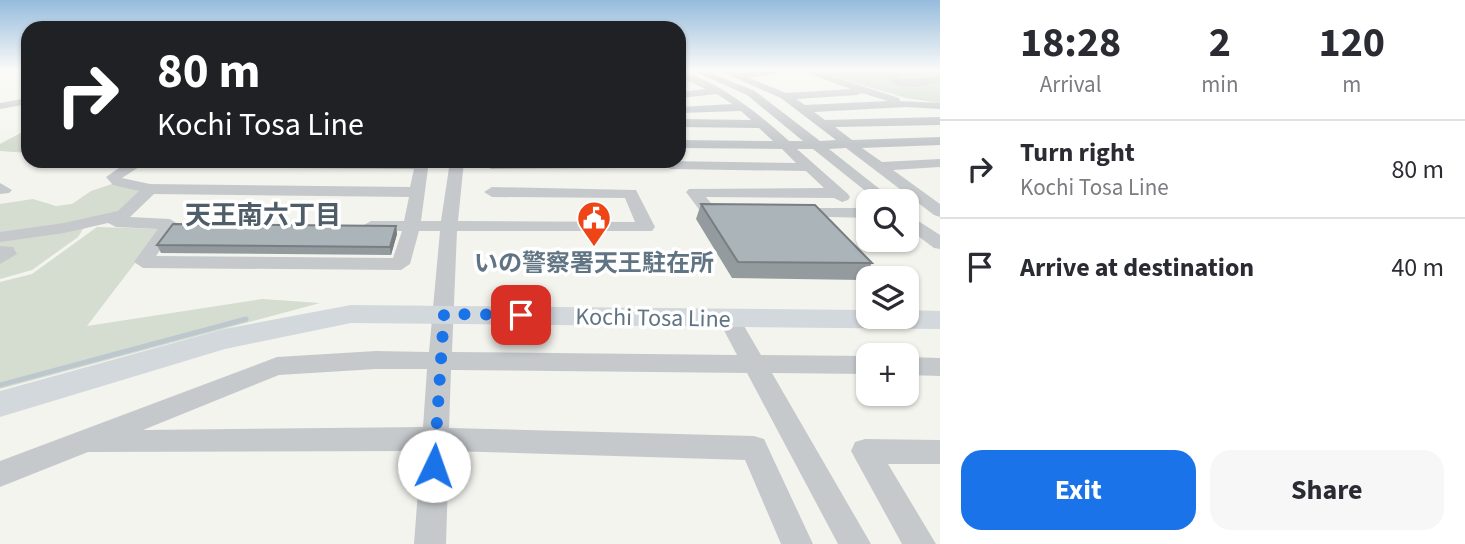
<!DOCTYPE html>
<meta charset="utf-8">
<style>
:root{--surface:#fff;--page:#f7f7f7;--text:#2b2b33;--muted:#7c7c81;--line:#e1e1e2;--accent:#1a73e8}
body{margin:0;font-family:"Source Sans 3","Noto Sans JP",sans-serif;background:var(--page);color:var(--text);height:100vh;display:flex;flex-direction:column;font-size:26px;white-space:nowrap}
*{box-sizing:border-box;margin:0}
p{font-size:23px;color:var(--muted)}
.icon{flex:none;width:38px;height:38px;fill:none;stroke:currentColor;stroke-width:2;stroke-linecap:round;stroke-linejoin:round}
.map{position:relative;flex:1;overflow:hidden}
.sheet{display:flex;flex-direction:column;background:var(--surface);width:525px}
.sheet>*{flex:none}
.guide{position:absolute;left:21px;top:21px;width:665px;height:147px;border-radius:21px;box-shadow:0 2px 5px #0004;background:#202124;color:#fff;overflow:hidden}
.tools{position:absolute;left:856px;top:189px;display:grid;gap:14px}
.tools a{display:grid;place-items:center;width:63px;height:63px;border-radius:14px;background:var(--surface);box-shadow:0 2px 5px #0004;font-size:35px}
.pin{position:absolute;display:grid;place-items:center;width:60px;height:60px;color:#fff;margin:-30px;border-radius:14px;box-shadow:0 4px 10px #0006}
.me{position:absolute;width:77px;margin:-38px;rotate:3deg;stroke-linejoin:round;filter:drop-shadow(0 0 5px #0008)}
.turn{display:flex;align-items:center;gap:24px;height:147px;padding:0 21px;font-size:32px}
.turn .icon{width:91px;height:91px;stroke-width:2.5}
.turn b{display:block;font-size:49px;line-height:60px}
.eta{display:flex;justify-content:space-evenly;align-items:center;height:119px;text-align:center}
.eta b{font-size:42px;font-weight:700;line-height:49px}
.primary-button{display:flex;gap:14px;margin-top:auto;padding:14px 21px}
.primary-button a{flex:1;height:80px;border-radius:21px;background:var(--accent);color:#fff;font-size:28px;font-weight:700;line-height:80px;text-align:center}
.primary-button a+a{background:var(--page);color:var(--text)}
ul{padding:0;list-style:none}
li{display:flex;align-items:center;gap:21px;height:98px;padding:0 21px;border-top:2px solid var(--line)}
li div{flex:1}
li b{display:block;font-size:26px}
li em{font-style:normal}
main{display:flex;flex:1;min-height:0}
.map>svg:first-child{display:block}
.green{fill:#d5dcd0}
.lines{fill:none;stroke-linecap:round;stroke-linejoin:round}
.stream{stroke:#bcc8cd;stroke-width:5}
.minor{fill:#c6c9cc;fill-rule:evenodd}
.major{fill:#d2d8dc;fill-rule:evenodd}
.wall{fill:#939b9e}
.shaded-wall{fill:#787e81}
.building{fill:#abb4b8;stroke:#787e81;stroke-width:2}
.route{stroke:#1a73e8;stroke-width:12;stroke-dasharray:0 21.6}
.labels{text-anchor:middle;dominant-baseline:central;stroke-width:7;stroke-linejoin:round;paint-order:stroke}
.poi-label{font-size:24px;font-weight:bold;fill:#617483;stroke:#fff}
.street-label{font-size:24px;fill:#617483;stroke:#fff}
.neighbourhood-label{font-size:26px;font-weight:bold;fill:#4f5d68;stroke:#fff}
</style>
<main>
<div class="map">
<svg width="940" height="544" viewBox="0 0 940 544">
<rect width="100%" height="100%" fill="#f4f4ef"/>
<path class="green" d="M807,69H940V103L906,98Z
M28,129V153L0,151V144Z
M115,183L142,192L120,214L83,229L78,237L32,270L0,279V204L33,199L56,206L72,204L91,191Z
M97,227L161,229L87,326L262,299L320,303L0,389V282L32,274Z"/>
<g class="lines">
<path class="stream" d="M0,385L246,319"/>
<path class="minor" d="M689,69H701L755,91L820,141L836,140L781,98L715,69H727L739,73L791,69L786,72L749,78L786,93L851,89L796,69H809L899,98L900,101L940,103V109L906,107L814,112L825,120L940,117V125L835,127L852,140L940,137V145L862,148L882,162L940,159V167L893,170L940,204V217L934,215L846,148L829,149L895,201H878L813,149H797L848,194L850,197L848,200L842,202L834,198L706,197L715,208L729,210L731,213L723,218L704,216L686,192L689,189L824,188L806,171L670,169L665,161L796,163L782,149L679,148V140L773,141L759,128L679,127V119L751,120L741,111L679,113V107L732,104L717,94L679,98V92L706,89L679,77V70C723,84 755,111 789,141H803L747,95ZM862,93L888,101L805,105L796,99L857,95Z
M886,69H896L900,79L940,77V83C923,86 903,91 889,81Z
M28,98V104L0,109V103Z
M129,161H429L421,221H441L450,161H464L458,221L635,222L625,198L492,197L484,192L492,187L636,190L655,227L652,231H457L452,352L737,355L718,319L721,314L729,312L737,314L761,355L868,356V374L772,373L871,544H838L747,373L451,370L449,428L754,436L764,439L813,544H781L745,460L449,451L446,544H414L421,451L88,452L0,487V461L277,357L376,351L429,352L440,231H419L410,264L401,270L143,268L134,262L158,229L116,227L108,223L64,233L0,242V232L64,223L118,211L139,191L113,185L106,177ZM139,167L414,169L410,187L150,184L122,178ZM154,194L409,197L404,221H371L362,226L371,231H402L393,258L156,256L178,224L170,219L130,217ZM376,369H427L423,427L143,430L279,375Z
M627,161L626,167L621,168L491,169L484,165L490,161Z
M0,183L12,190L9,193L0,194Z
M799,208H868V218L793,216L791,213Z
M906,213L940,235V249L934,248L906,227Z
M0,246L13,247L17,254L0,264Z
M906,357L940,358V376L906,375Z
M865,439L940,440V464H888L936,544H902L851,451L855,442Z"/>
<path class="major" d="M351,305L868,310V317H906V310L940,311V329L351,323L225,349L0,417V391L224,329Z"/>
</g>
<path class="wall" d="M701,204L872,263L862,280L732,278L696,219Z
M396,226L397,234L391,255L161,253L157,245Z"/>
<path class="shaded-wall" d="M396,226L397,234L391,255L390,247Z"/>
<path class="building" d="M701,204L815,205L872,263L738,262Z
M173,224L396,226L390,247L157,245Z"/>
<linearGradient id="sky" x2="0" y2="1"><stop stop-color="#96bcdd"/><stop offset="0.48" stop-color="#fafaf8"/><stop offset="1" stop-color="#fafaf8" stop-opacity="0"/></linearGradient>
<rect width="940" height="145" fill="url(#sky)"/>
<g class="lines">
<path class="route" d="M434,466L444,314L521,315"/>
</g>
<defs>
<g id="civic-pin" transform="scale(1.75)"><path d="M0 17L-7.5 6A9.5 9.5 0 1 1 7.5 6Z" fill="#ef4415" stroke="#fff"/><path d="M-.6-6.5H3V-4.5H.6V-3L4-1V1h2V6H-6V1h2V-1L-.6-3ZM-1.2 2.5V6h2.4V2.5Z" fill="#fff"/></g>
</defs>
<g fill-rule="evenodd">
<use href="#civic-pin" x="594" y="218"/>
</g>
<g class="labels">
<g class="poi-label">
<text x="594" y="263">いの警察署天王駐在所</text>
</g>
<g class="street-label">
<text transform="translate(653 318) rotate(1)">Kochi Tosa Line</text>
</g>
<g class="neighbourhood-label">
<text x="263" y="215">天王南六丁目</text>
</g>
</g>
</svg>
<div class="tools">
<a><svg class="icon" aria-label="search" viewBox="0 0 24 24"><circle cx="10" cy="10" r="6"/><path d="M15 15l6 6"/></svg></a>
<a><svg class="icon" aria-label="layers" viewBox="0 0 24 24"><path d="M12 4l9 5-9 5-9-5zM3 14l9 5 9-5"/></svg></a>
<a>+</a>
</div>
<div class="pin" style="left:521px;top:315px;background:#d93025"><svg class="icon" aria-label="arrive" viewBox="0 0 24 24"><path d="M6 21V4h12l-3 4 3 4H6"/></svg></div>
<svg class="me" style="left:434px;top:466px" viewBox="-20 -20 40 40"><circle r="19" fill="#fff"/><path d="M0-13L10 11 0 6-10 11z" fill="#1a73e8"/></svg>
<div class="guide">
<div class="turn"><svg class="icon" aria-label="right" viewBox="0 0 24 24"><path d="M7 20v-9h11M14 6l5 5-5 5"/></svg><div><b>80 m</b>Kochi Tosa Line</div></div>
</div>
</div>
<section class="sheet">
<div class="eta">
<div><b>18:28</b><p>Arrival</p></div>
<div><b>2</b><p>min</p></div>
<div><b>120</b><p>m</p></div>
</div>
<ul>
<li><svg class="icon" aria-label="right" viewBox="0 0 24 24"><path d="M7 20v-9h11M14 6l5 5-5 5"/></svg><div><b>Turn right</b><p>Kochi Tosa Line</p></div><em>80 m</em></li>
<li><svg class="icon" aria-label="arrive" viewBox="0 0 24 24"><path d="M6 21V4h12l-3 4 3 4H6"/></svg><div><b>Arrive at destination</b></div><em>40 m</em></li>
</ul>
<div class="primary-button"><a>Exit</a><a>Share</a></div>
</section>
</main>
